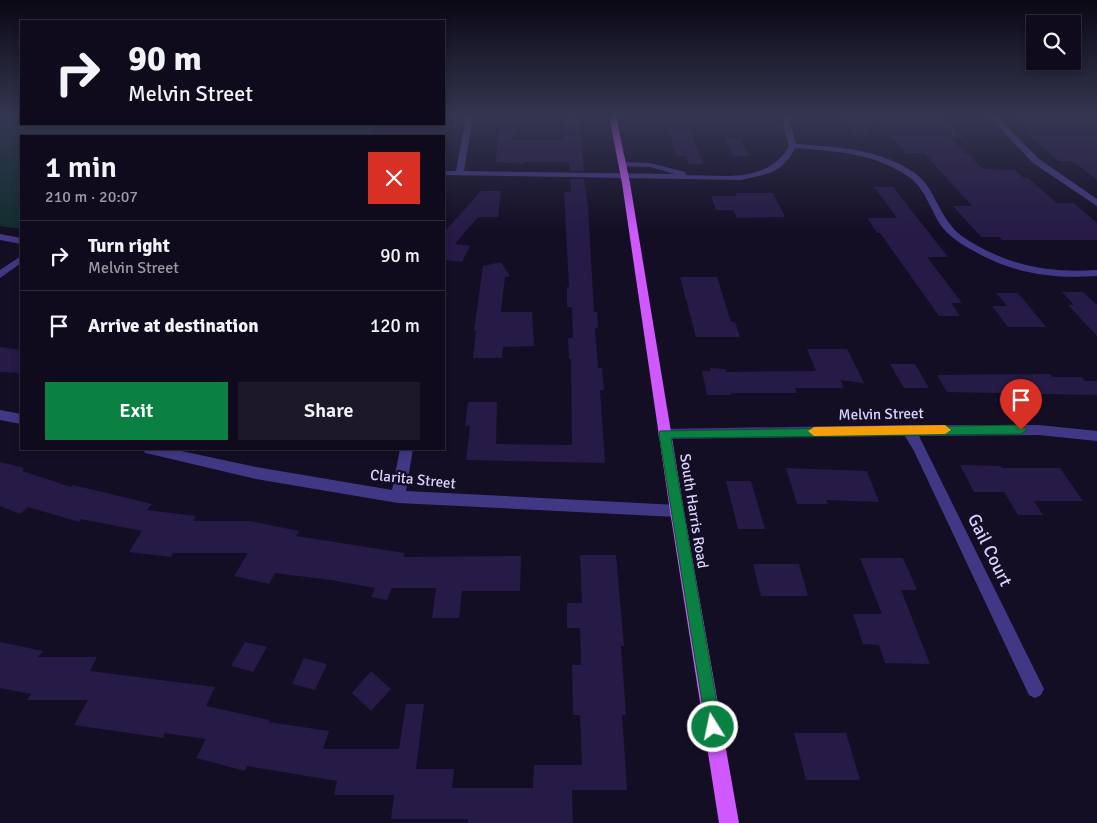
<!DOCTYPE html>
<meta charset="utf-8">
<style>
:root{--surface:#0f0a1c;--page:#1d1829;--text:#f1f3f6;--muted:#9b9aa3;--line:#2f2b3b;--accent:#0b8043}
body{margin:0;font-family:Signika,sans-serif;background:var(--page);color:var(--text);height:100vh;display:flex;flex-direction:column;font-size:19px;white-space:nowrap}
*{box-sizing:border-box;margin:0}
p{font-size:16px;color:var(--muted)}
.icon{flex:none;width:28px;height:28px;fill:none;stroke:currentColor;stroke-width:2;stroke-linecap:round;stroke-linejoin:round}
.map{position:relative;flex:1;overflow:hidden}
.drawer{position:absolute;left:20px;top:135px;width:425px;height:315px;display:flex;flex-direction:column;background:var(--surface);border-radius:0px;box-shadow:0 2px 8px #0003,0 0 0 1px var(--line)}
.drawer>*{flex:none}
.top-card{position:absolute;left:20px;top:20px;width:425px;height:105px;border-radius:0px;box-shadow:0 2px 8px #0003,0 0 0 1px var(--line);background:#0f0a1c;color:var(--text);overflow:hidden}
.fabs{position:absolute;left:1026px;top:15px;display:grid;gap:10px}
.fabs a{display:grid;place-items:center;width:55px;height:55px;border-radius:0px;background:var(--surface);box-shadow:0 2px 8px #0003,0 0 0 1px var(--line);font-size:25px}
.pin{position:absolute;display:grid;place-items:center;width:42px;height:42px;color:#fff;margin:-51px -21px;border-radius:50% 50% 50% 0;rotate:-45deg;box-shadow:0 0 5px #0007}
.pin .icon{rotate:45deg}
.me{position:absolute;width:55px;margin:-28px;rotate:350deg;stroke-linejoin:round;filter:drop-shadow(0 0 4px #0008)}
.turn{display:flex;align-items:center;gap:18px;height:105px;padding:0 25px;font-size:22px}
.turn .icon{width:65px;height:65px;stroke-width:2.5}
.turn b{display:block;font-size:35px;line-height:42px}
.round{display:grid;place-items:center;flex:none;width:52px;height:52px;border-radius:0px;background:var(--page)}
.summary{display:flex;align-items:center;justify-content:space-between;height:85px;padding:0 25px}
h1{font-size:30px;font-weight:600;line-height:38px}
.button{display:flex;gap:10px;margin-top:auto;padding:10px 25px}
.button a{flex:1;height:58px;border-radius:0px;background:var(--accent);color:#fff;font-size:20px;font-weight:600;line-height:58px;text-align:center}
.button a+a{background:var(--page);color:var(--text)}
ul{padding:0;list-style:none}
li{display:flex;align-items:center;gap:15px;height:70px;padding:0 25px;border-top:1px solid var(--line)}
li div{flex:1}
li b{display:block;font-size:19px}
li em{font-style:normal}
.map>svg:first-child{display:block}
.green{fill:#112d2f}
.building{fill:#261a46}
.lines{fill:none;stroke-linecap:round;stroke-linejoin:round}
.minor{fill:#413885;fill-rule:evenodd}
.major{fill:#cf59ff;fill-rule:evenodd}
.route{fill:#0b8043;stroke:#07532c}
.slow{fill:#f59e0b}
.labels{text-anchor:middle;dominant-baseline:central;stroke-width:5;stroke-linejoin:round;paint-order:stroke}
.street-label{font-size:15px;fill:#dbd2ff;stroke:#140e25}
.near-street-label{font-size:18px;fill:#dbd2ff;stroke:#140e25}
</style>
<div class="map">
<svg width="1097" height="823" viewBox="0 0 1097 823">
<rect width="100%" height="100%" fill="#140e25"/>
<path class="green" d="M0,116H21V124H377L372,136H21V229L0,226Z"/>
<path class="building" d="M565,116H579L584,171H570L569,162H524V164L496,162L498,129H514L513,140H564Z
M841,116H940L965,138H950L983,169L1015,170L1024,178H1028L1057,203H1074L1097,223V240H1002L999,237H981L953,206H972L924,153H906L878,122L859,139Z
M1015,116H1097V180L1073,161H1059L1020,128H1031Z
M668,130H689L704,164H689L686,156H677Z
M725,139H740L749,156H733Z
M570,179H584L588,207L594,312H597L598,328H595L598,368H602L604,390H600L605,463L466,460L470,426H465L468,402H497L496,444L572,445L571,359H569L568,338H573L572,307H567V287H569L564,192H571Z
M874,187H893L948,257H927L962,303H951L960,316H939L880,233H877L867,218H897Z
M481,191H501L498,217H478L455,244L470,246L462,262L444,260V232Z
M736,193H773L785,217L737,218L733,210H716L711,196H736Z
M501,262L510,276L505,277L501,312H532L534,346L503,347L502,358H473L476,331H474L483,266Z
M680,277H717L731,322H735L740,337H696Z
M1062,292H1083L1097,305V336L1068,305H1074Z
M996,293H1018L1046,327H1008L992,306H1007Z
M0,347L21,350V373L0,372Z
M807,349H847L864,383L840,380L844,388H795L797,393H731V395H707L702,371H710V368L725,369L726,372L816,371Z
M890,364H915L929,388H904Z
M1050,374L1053,377H1082L1085,381H1097V395L947,392L937,375Z
M0,462L24,468L22,471L71,487L73,485L152,504L147,510L196,516L193,521H250L299,531L296,536L405,553L403,557L521,556L520,591H462L459,618H432L436,588H392L387,600L371,597L375,588L331,580L275,573L269,584L234,576L248,553H173L171,557L129,552L142,531L81,519L79,522L28,507L20,514L0,506Z
M960,465L1000,466L1002,468H1060L1083,501H1034L1043,515H1018L1004,492H974Z
M786,468L867,471L879,502L826,500L828,504H797Z
M726,481H751L765,529H738Z
M580,555H616L624,646H621L626,715H622L627,790H572L573,823H468V819H391L394,795H334L337,781L247,766L245,771L196,758L206,739L165,733L163,738L74,725L88,700H27L31,694L0,688V642L43,651L38,657H97L90,671L215,687L206,706L269,720L268,722L329,731L323,749H399L406,704H424L416,769H454L452,788H533L534,765H582L580,715H573L572,665H581L580,628H567V603H582Z
M860,558H903L917,590H901L930,664L885,663L879,645L863,644L853,614H882Z
M753,564H799L808,596H761Z
M245,642L267,647L253,672L231,666Z
M304,658L327,664L315,690L292,684Z
M371,671L391,689L371,711L352,693Z
M794,733H846L860,780H806Z"/>
<g class="lines">
<path class="minor" d="M466,116H473L464,171L675,174L650,167L619,166V162H622L650,163L685,172L686,175C723,175 768,184 789,146L783,126L785,116H792L791,126L796,144C837,147 882,149 916,174C933,187 937,208 950,224C956,233 967,240 976,245C1015,267 1053,273 1097,270V276C1052,279 1011,273 972,250C961,244 950,237 942,227C930,210 926,189 909,177C875,153 835,151 795,148C782,174 767,174 741,180L444,175V171H456Z
M989,116H996L1039,159L1097,199V206L1033,163Z
M0,234L21,238V244L0,240Z
M21,256V263L0,278V270Z
M0,410L21,414V424L0,420Z
M908,425H1039L1097,431V441L1039,435L919,436L1041,683L1044,689L1041,695L1035,698L1029,695L914,451L905,436L664,439L659,438L658,434L659,430L664,429Z
M143,449H172L256,467L392,490L400,449H413L406,491L677,505L682,507L684,511L682,515L677,517L398,503L256,479L150,454L145,453Z"/>
<path class="major" d="M609,116H616L630,183L684,511L739,823H719L670,511L622,183Z"/>
</g>
<linearGradient id="sky" x2="0" y2="1"><stop stop-color="#0b0814"/><stop offset="0.5" stop-color="#343651"/><stop offset="1" stop-color="#343651" stop-opacity="0"/></linearGradient>
<rect width="1097" height="231" fill="url(#sky)"/>
<path class="route" d="M1021,425L1027,430L1021,434L671,438L721,727L719,733L713,735L707,733L659,434L660,431Z"/>
<path class="slow" d="M945,425L951,430L945,434L814,436L808,431L814,427Z"/>
<g class="labels">
<g class="street-label">
<text transform="translate(881 414) rotate(-1)">Melvin Street</text>
<text transform="translate(413 479) rotate(6)">Clarita Street</text>
<text transform="translate(694 511) rotate(81)">South Harris Road</text>
</g>
<g class="near-street-label">
<text transform="translate(990 550) rotate(64)">Gail Court</text>
</g>
</g>
</svg>
<div class="fabs">
<a><svg class="icon" aria-label="search" viewBox="0 0 24 24"><circle cx="10" cy="10" r="6"/><path d="M15 15l6 6"/></svg></a>
</div>
<div class="pin" style="left:1021px;top:430px;background:#d93025"><svg class="icon" aria-label="arrive" viewBox="0 0 24 24"><path d="M6 21V4h12l-3 4 3 4H6"/></svg></div>
<svg class="me" style="left:713px;top:727px" viewBox="-20 -20 40 40"><circle r="17" fill="#0b8043" stroke="#fff" stroke-width="3"/><path d="M0-11L8 9 0 5-8 9z" fill="#fff"/></svg>
<div class="top-card">
<div class="turn"><svg class="icon" aria-label="right" viewBox="0 0 24 24"><path d="M7 20v-9h11M14 6l5 5-5 5"/></svg><div><b>90 m</b>Melvin Street</div></div>
</div>
<section class="drawer">
<div class="summary"><div><h1>1 min</h1><p>210 m · 20:07</p></div><a class="round" style="background:#d93025;color:#fff"><svg class="icon" aria-label="close" viewBox="0 0 24 24"><path d="M6 6l12 12M18 6L6 18"/></svg></a></div>
<ul>
<li><svg class="icon" aria-label="right" viewBox="0 0 24 24"><path d="M7 20v-9h11M14 6l5 5-5 5"/></svg><div><b>Turn right</b><p>Melvin Street</p></div><em>90 m</em></li>
<li><svg class="icon" aria-label="arrive" viewBox="0 0 24 24"><path d="M6 21V4h12l-3 4 3 4H6"/></svg><div><b>Arrive at destination</b></div><em>120 m</em></li>
</ul>
<div class="button"><a>Exit</a><a>Share</a></div>
</section>
</div>
